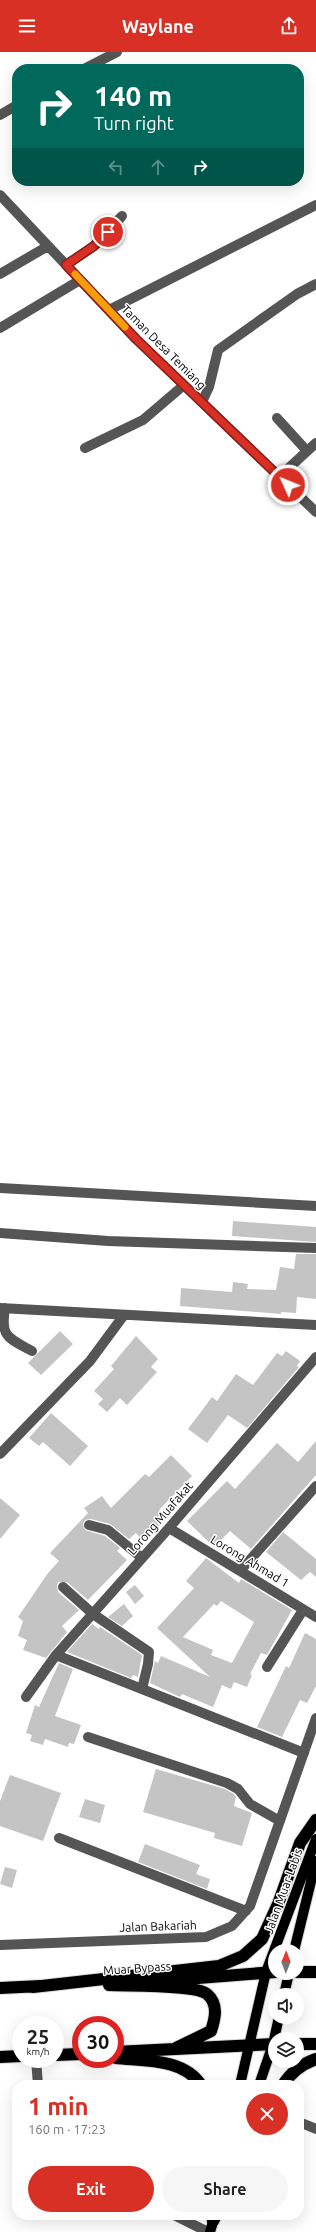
<!DOCTYPE html>
<meta charset="utf-8">
<style>
:root{--surface:#fff;--page:#f6f6f6;--text:#202124;--muted:#757577;--accent:#d93025}
body{margin:0;font-family:Ubuntu,sans-serif;background:var(--page);color:var(--text);height:100vh;display:flex;flex-direction:column;font-size:15px;white-space:nowrap}
*{box-sizing:border-box;margin:0}
p{font-size:13px;color:var(--muted)}
.icon{flex:none;width:22px;height:22px;fill:none;stroke:currentColor;stroke-width:2;stroke-linecap:round;stroke-linejoin:round}
.map{position:relative;flex:1;overflow:hidden}
.drawer{position:absolute;left:12px;top:2028px;width:292px;height:140px;display:flex;flex-direction:column;background:var(--surface);border-radius:16px;box-shadow:0 4px 16px #0002}
.drawer>*{flex:none}
.guide{position:absolute;left:12px;top:12px;width:292px;height:122px;border-radius:16px;box-shadow:0 4px 16px #0002;background:#00695c;color:#fff;overflow:hidden}
.needle{width:26px;rotate:1deg}
.fabs{position:absolute;left:268px;top:1892px;display:grid;gap:8px}
.fabs a{display:grid;place-items:center;width:36px;height:36px;border-radius:50%;background:var(--surface);box-shadow:0 4px 16px #0002;font-size:20px}
.speed{position:absolute;left:12px;top:1964px;display:flex;gap:8px;font-size:20px;font-weight:700;text-align:center}
.speed>*{display:grid;place-content:center;width:52px;height:52px;border-radius:50%;background:var(--surface);box-shadow:0 4px 16px #0002;line-height:1}
.speed small{font-size:10px;font-weight:400}
.speed .limit{border:6px solid #d22;background:#fff;color:#111}
.pin{position:absolute;display:grid;place-items:center;width:34px;height:34px;color:#fff;margin:-17px;border:2px solid #fff;border-radius:50%;box-shadow:0 1px 4px #0007}
.me{position:absolute;width:44px;margin:-22px;rotate:314deg;stroke-linejoin:round;filter:drop-shadow(0 0 3px #0008)}
.turn{display:flex;align-items:center;gap:14px;height:84px;padding:0 16px;font-size:18px}
.turn .icon{width:52px;height:52px;stroke-width:2.5}
.turn b{display:block;font-size:28px;line-height:34px}
.lanes{display:flex;align-items:center;height:38px;padding:0 16px;background:#0003;justify-content:center;gap:20px;direction:ltr}
.lanes .off{opacity:.35}
.round{display:grid;place-items:center;flex:none;width:42px;height:42px;border-radius:21px;background:var(--page)}
.overview{display:flex;align-items:center;justify-content:space-between;height:68px;padding:0 16px}
h1{font-size:24px;font-weight:700;line-height:30px;color:var(--accent)}
.action{display:flex;gap:8px;margin-top:auto;padding:8px 16px}
.action a{flex:1;height:46px;border-radius:24px;background:var(--accent);color:#fff;font-size:16px;font-weight:700;line-height:46px;text-align:center}
.action a+a{background:var(--page);color:var(--text)}
header{display:flex;justify-content:space-between;align-items:center;height:52px;padding:0 16px;background:var(--accent);color:#fff;font-size:18px;font-weight:700}
.map>svg:first-child{display:block}
.building{fill:#c4c4c4;fill-rule:evenodd}
.lines{fill:none;stroke-linecap:round;stroke-linejoin:round}
.major-casing{stroke:#dbdbdb;stroke-width:12}
.highway-casing{stroke:#dbdbdb;stroke-width:14}
.minor{stroke:#555;stroke-width:10}
.major{stroke:#000;stroke-width:10}
.highway{stroke:#000;stroke-width:12}
.route-casing{stroke:#8d1f18;stroke-width:10}
.route{stroke:#d93025;stroke-width:7}
.slow{stroke:#f59e0b;stroke-width:7}
.labels{text-anchor:middle;dominant-baseline:central;stroke-width:3;stroke-linejoin:round;paint-order:stroke}
.street-label{font-size:12px;fill:#000;stroke:#fff}
</style>
<header><svg class="icon" aria-label="menu" viewBox="0 0 24 24"><path d="M4 6h16M4 12h16M4 18h16"/></svg>Waylane<svg class="icon" aria-label="share" viewBox="0 0 24 24"><path d="M12 15V3M7 8l5-5 5 5M5 13v7h14v-7"/></svg></header>
<div class="map">
<svg width="316" height="2180" viewBox="0 0 316 2180">
<rect width="100%" height="100%" fill="#fff"/>
<path class="building" d="M233,1169L316,1175V1190L232,1184Z
M296,1202H316V1247L297,1245L296,1261L281,1260V1262L180,1254L181,1236L232,1240L233,1230L248,1232L247,1237L276,1238L280,1215L294,1217Z
M60,1279L73,1292L41,1323L28,1311Z
M136,1284L158,1307L151,1315L157,1320L127,1353L120,1346L107,1360L98,1352L103,1347L94,1339L114,1317L111,1314Z
M286,1299L300,1309L297,1314L299,1315L247,1376L228,1363L207,1391L188,1377L212,1345L217,1349L236,1322L253,1333L277,1301L282,1304Z
M51,1361L88,1394L70,1414L43,1390L39,1394L29,1386Z
M316,1389V1423L251,1497L230,1479L214,1495L187,1469L227,1429L235,1437L277,1391L298,1410Z
M171,1403L192,1424L159,1458L167,1466L143,1489L136,1481L129,1487L110,1472L91,1467L85,1468L83,1472L85,1478L105,1484L120,1496L117,1499L127,1508L88,1548L67,1530H58L57,1534L58,1540L79,1558L62,1574L67,1580L46,1606L23,1598L27,1588L18,1584L23,1569L18,1565L48,1521L59,1509L50,1501L88,1461L84,1456L102,1444L111,1456L145,1422L149,1425Z
M0,1446L20,1463L0,1487Z
M283,1480L316,1507V1525L310,1520L301,1528L266,1500Z
M206,1506L239,1531L241,1527L292,1558L267,1603L261,1601L250,1622L252,1623L247,1635L234,1630L231,1637L222,1633L213,1655L182,1642L180,1645L150,1631L155,1609L158,1611L161,1604L210,1625L157,1576L194,1536L186,1529ZM221,1549L254,1570L232,1611L211,1603L213,1598L183,1585L214,1552L217,1554Z
M135,1533L144,1544L135,1552L126,1540Z
M124,1552L133,1564L122,1574L108,1565Z
M92,1572L99,1577L100,1575L142,1603L138,1625L133,1623L131,1626L67,1600Z
M305,1581L316,1587V1634L307,1651L300,1648L282,1685L257,1675L286,1614L289,1616Z
M59,1611L73,1617L55,1664L81,1673L74,1692L69,1691L68,1695L45,1687L43,1693L30,1689L32,1683L26,1681L35,1653L39,1655Z
M156,1717L225,1737L234,1742L236,1745L234,1754L252,1761L242,1794L214,1786L215,1781L143,1760Z
M10,1723L61,1741L43,1789L0,1774V1749Z
M85,1747L105,1753L100,1771L79,1765Z
M145,1792L200,1813L196,1822L210,1827L207,1837L138,1810Z
M5,1815L17,1818L12,1836L0,1832Z"/>
<g class="lines">
<g class="major-casing">
<path id="major" d="M294,1899L316,1809
M284,1943L289,1921
M240,2033L266,1920L316,1787
M259,2033L273,1992L279,1965
M210,2180L215,2163"/>
</g>
<g class="highway-casing">
<path id="highway" d="M297,1920H316
M147,1930L275,1920
M109,1933C128,1934 195,1932 207,1942C219,1952 215,1967 211,1979L176,1996
M33,1935L219,1914L243,1904L262,1887L278,1852L300,1791L316,1768
M0,1936L41,1934
M297,1992H316
M115,2000L275,1992
M55,2003L81,2002
M0,2005L21,2004
M116,2006C143,2009 184,2006 201,2033
M283,2033C291,2020 302,2012 316,2007
M213,2169L216,2163"/>
</g>
<path class="minor" d="M84,17L117,0
M0,63L17,53
M0,143L136,287L316,460
M66,213L94,194L122,164
M0,222L48,194
M109,258L316,153
M0,276L80,228
M202,350L209,335L218,298L297,242L316,232
M277,366L307,399
M85,396L143,368L184,333
M279,425L316,391
M0,1136L316,1154
M0,1181L108,1189L316,1196
M0,1256L316,1273
M5,1256C0,1286 9,1286 32,1299
M0,1402L90,1309L124,1263
M89,1473L108,1478L142,1506
M169,1476L316,1565
M240,1519L316,1434
M63,1535L93,1562L149,1600L148,1612L142,1637
M56,1603L304,1701
M267,1615L303,1558
M26,1645L56,1603L169,1476L316,1305
M88,1685L227,1731L238,1737L250,1752L280,1769
M59,1786L246,1859
M0,1893L206,1885L232,1874L250,1854L316,1666
M36,2007L38,2033
M299,2070L316,2077
M174,2163L208,2180"/>
<use href="#major" class="major"/>
<use href="#highway" class="highway"/>
</g>
<g class="lines">
<g class="route-casing">
<path id="route" d="M108,180L94,194L66,213L136,287L288,433"/>
</g>
<use href="#route" class="route"/>
<path class="slow" d="M75,222L125,275"/>
</g>
<g class="labels">
<g class="street-label">
<text transform="translate(164 295) rotate(45)">Taman Desa Temiang</text>
<text transform="translate(160 1466) rotate(-49)">Lorong Muafakat</text>
<text transform="translate(250 1509) rotate(31)">Lorong Ahmad 1</text>
<text transform="translate(283 1839) rotate(-70)">Jalan Muar-Labis</text>
<text transform="translate(158 1874) rotate(-2)">Jalan Bakariah</text>
<text transform="translate(137 1916) rotate(-4)">Muar Bypass</text>
</g>
</g>
</svg>
<div class="fabs">
<a><svg class="needle" viewBox="-14 -14 28 28"><path d="M0-13l5 13h-10z" fill="#e53935"/><path d="M0 13l5-13h-10z" fill="#757577"/></svg></a>
<a><svg class="icon" aria-label="sound" viewBox="0 0 24 24"><path d="M4 9h4l5-4v14l-5-4H4zM17 9q2 3 0 6"/></svg></a>
<a><svg class="icon" aria-label="layers" viewBox="0 0 24 24"><path d="M12 4l9 5-9 5-9-5zM3 14l9 5 9-5"/></svg></a>
</div>
<div class="speed"><div>25<small>km/h</small></div><div class="limit">30</div></div>
<div class="pin" style="left:108px;top:180px;background:#d93025"><svg class="icon" aria-label="arrive" viewBox="0 0 24 24"><path d="M6 21V4h12l-3 4 3 4H6"/></svg></div>
<svg class="me" style="left:288px;top:433px" viewBox="-20 -20 40 40"><circle r="17" fill="#d93025" stroke="#fff" stroke-width="3"/><path d="M0-11L8 9 0 5-8 9z" fill="#fff"/></svg>
<div class="guide">
<div class="turn"><svg class="icon" aria-label="right" viewBox="0 0 24 24"><path d="M7 20v-9h11M14 6l5 5-5 5"/></svg><div><b>140 m</b>Turn right</div></div>
<div class="lanes"><svg class="icon off" aria-label="left" viewBox="0 0 24 24"><path d="M17 20v-9H6M10 6l-5 5 5 5"/></svg><svg class="icon off" aria-label="ahead" viewBox="0 0 24 24"><path d="M12 20V5M6 11l6-6 6 6"/></svg><svg class="icon" aria-label="right" viewBox="0 0 24 24"><path d="M7 20v-9h11M14 6l5 5-5 5"/></svg></div>
</div>
<section class="drawer">
<div class="overview"><div><h1>1 min</h1><p>160 m · 17:23</p></div><a class="round" style="background:#d93025;color:#fff"><svg class="icon" aria-label="close" viewBox="0 0 24 24"><path d="M6 6l12 12M18 6L6 18"/></svg></a></div>
<div class="action"><a>Exit</a><a>Share</a></div>
</section>
</div>
